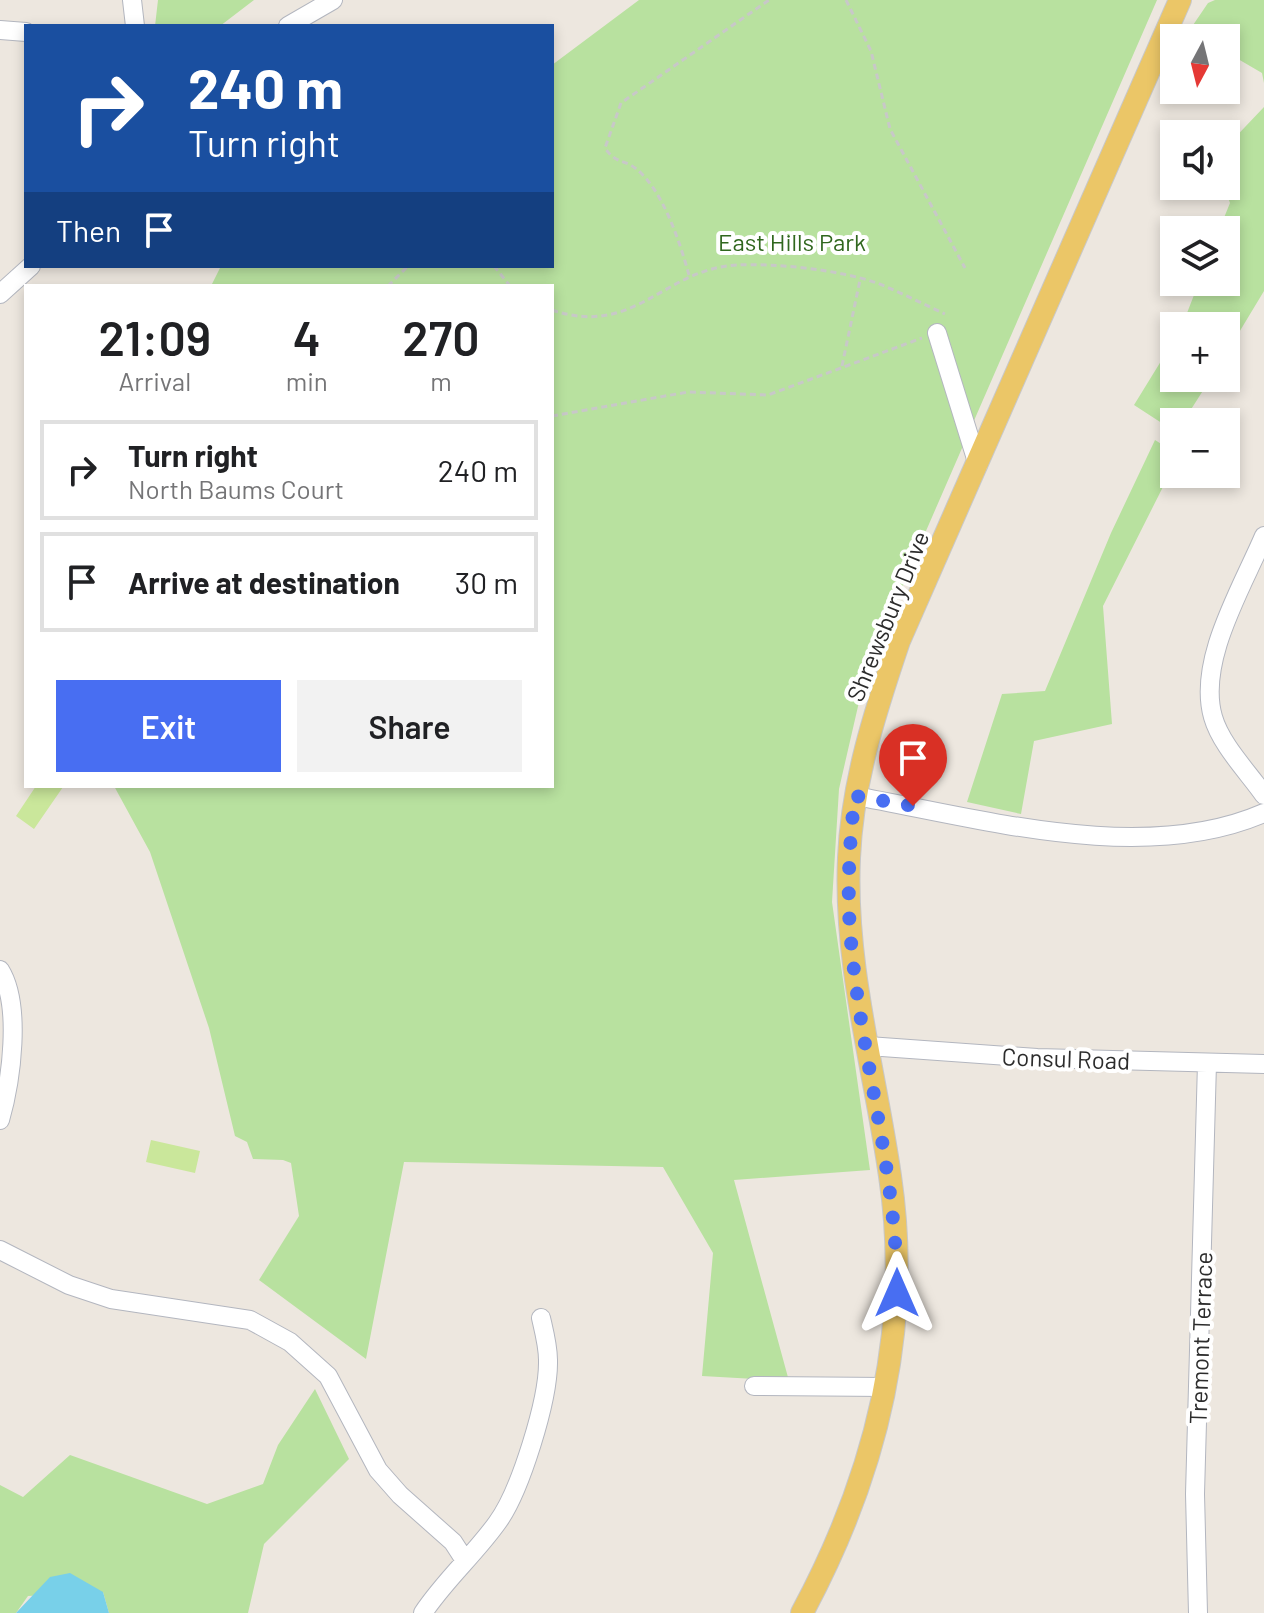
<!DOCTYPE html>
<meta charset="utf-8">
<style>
:root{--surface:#fff;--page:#f2f2f2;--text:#202124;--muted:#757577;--line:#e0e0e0;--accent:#486ef2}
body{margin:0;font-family:Barlow,sans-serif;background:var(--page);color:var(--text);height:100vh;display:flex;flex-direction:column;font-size:30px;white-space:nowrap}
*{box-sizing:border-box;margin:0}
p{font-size:26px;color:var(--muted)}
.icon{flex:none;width:44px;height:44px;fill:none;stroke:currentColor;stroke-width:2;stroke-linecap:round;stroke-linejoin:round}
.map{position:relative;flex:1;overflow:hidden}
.details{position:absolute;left:24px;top:284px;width:530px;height:504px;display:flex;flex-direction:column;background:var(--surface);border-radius:0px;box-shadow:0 4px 12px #0003}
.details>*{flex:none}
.guide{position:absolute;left:24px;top:24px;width:530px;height:244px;border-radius:0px;box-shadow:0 4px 12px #0003;background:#1a4fa0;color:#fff;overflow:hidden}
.needle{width:52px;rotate:187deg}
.controls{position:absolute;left:1160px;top:24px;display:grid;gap:16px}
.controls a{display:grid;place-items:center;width:80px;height:80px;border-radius:0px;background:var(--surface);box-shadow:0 4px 12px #0003;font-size:40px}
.pin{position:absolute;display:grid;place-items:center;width:68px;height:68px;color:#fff;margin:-82px -34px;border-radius:50% 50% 50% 0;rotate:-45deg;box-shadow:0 0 8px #0007}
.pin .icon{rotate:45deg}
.me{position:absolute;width:88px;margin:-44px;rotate:0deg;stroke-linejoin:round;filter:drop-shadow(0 0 6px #0008)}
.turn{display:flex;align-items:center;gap:28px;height:168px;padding:0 32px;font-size:36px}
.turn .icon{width:104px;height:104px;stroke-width:2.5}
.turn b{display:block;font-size:56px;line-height:68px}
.then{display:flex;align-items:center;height:76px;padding:0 32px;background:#0003;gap:16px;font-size:30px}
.eta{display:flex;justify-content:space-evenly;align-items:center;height:136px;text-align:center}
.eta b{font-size:48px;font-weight:600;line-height:56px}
.action{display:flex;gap:16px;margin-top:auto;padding:16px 32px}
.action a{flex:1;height:92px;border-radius:0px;background:var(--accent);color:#fff;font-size:32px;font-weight:600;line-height:92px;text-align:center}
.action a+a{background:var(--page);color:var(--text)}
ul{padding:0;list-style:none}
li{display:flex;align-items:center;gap:24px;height:100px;margin:0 16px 12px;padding:0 16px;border:4px solid var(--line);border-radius:0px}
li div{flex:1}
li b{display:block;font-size:30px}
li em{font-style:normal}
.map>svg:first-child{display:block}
.green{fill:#b8e19f}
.pitch{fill:#cae79b}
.water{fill:#78d0e9}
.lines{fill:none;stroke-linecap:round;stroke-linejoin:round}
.minor-casing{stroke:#b3b6bf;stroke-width:20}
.major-casing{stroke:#c8c8c8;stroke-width:24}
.path{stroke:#c8c8c8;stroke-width:3;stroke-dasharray:6 4;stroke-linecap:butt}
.minor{stroke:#fff;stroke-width:18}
.major{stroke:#ebc667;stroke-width:22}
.route{stroke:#486ef2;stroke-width:14;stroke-dasharray:0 25.2}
.labels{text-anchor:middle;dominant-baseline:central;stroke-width:8;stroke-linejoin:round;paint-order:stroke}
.park-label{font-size:24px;fill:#30671e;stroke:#fff}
.street-label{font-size:24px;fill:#2c2c2c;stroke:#fff}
</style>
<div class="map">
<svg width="1264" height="1613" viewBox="0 0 1264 1613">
<rect width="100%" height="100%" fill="#ede7df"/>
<path class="green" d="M158,0H254L220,26H155Z
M639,0H1157L909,570L859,702L839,789L832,902L870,1170L734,1180L789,1381L702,1376L713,1253L663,1167L404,1162L366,1359L259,1280L299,1216L291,1163L283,1160L253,1159L247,1142L235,1136L209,1028L150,852L114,786H552V286H211L221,266H552V65Z
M1215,0H1264V83L1262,73L1226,52V38H1201L1189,31L1208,3Z
M1264,107V291L1226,354V326H1182L1199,282H1226V230H1219L1230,203L1224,186L1226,147Z
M1174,340V378H1211L1183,422H1174V431L1134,405Z
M1155,440L1174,452V465L1103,606L1112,724L1034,741L1021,814L967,802L1002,694L1045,691L1111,533Z
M315,1389L349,1459L264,1544L248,1613H109L103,1592L28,1596L16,1613H0V1485L23,1497L70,1455L207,1504L263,1484L278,1445Z"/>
<path class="pitch" d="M36,786L63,787L34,829L16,816Z
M151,1140L200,1151L195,1173L146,1162Z"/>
<path class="water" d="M70,1573L103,1592L109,1613H16L50,1577Z"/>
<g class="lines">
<g class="minor-casing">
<path id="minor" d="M132,0L135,26
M288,26L333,0
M0,30L26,32
M0,294L31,266
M937,333L978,465
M1264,536C1242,588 1197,661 1213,717C1221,745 1248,772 1264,795
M855,796C979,818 1143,866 1264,813
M0,970C22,1005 11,1082 0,1120
M868,1046L1037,1058L1264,1064
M0,1250L69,1285L111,1299L250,1320L290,1342L328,1376L378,1470L400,1495L453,1542L464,1559
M754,1386L886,1387
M423,1613C445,1580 474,1555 497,1523C520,1492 549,1399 548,1360C548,1346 544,1331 541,1318
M1198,1613L1195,1494L1207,1063"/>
</g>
<g class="major-casing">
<path id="major" d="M802,1613C875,1477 913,1330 890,1176C875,1071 844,965 849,858C852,783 875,712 899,641L1180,0"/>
</g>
<path class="path" d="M846,0L871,51L890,129L965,268
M494,266L510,286
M689,275C680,243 663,189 635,168C623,159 616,164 605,148L621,103L769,0
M388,286L408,266
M552,310C635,338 663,269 737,265C777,263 840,270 877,283C900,292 923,304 945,314
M842,366L860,280
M552,416L688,392L768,395L922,338"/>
<use href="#minor" class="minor"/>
<use href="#major" class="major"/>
</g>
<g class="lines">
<path class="route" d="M897,1293C897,1163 855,1040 849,912C848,873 850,835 855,796L913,806"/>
</g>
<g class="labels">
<g class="park-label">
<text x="792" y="241">East Hills Park</text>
</g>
<g class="street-label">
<text transform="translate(887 616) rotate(-68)">Shrewsbury Drive</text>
<text transform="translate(1066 1058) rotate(2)">Consul Road</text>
<text transform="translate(1200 1338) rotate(-88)">Tremont Terrace</text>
</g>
</g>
</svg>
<div class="controls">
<a><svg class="needle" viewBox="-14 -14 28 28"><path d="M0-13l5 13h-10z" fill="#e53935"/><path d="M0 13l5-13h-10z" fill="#757577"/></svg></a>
<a><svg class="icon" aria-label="sound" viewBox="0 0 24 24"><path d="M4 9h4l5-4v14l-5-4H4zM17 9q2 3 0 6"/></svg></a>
<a><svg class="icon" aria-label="layers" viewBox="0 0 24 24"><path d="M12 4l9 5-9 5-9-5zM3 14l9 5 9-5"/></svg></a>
<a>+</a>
<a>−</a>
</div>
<div class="pin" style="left:913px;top:806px;background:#d93025"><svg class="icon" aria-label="arrive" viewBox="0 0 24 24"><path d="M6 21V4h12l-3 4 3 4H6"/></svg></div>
<svg class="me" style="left:897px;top:1293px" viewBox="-20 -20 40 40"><path d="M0-17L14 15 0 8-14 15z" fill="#486ef2" stroke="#fff" stroke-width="4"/></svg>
<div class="guide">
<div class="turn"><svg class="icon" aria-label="right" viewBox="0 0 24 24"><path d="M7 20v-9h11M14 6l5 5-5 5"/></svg><div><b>240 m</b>Turn right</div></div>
<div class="then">Then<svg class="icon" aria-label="arrive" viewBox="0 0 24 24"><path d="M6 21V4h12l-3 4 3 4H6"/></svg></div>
</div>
<section class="details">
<div class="eta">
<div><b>21:09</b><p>Arrival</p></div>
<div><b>4</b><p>min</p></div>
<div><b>270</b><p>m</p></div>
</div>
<ul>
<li><svg class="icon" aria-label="right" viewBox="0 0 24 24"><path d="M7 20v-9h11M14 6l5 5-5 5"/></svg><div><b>Turn right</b><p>North Baums Court</p></div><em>240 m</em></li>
<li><svg class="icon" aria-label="arrive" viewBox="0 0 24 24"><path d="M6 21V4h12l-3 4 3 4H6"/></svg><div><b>Arrive at destination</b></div><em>30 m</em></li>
</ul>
<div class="action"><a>Exit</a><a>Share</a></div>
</section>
</div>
